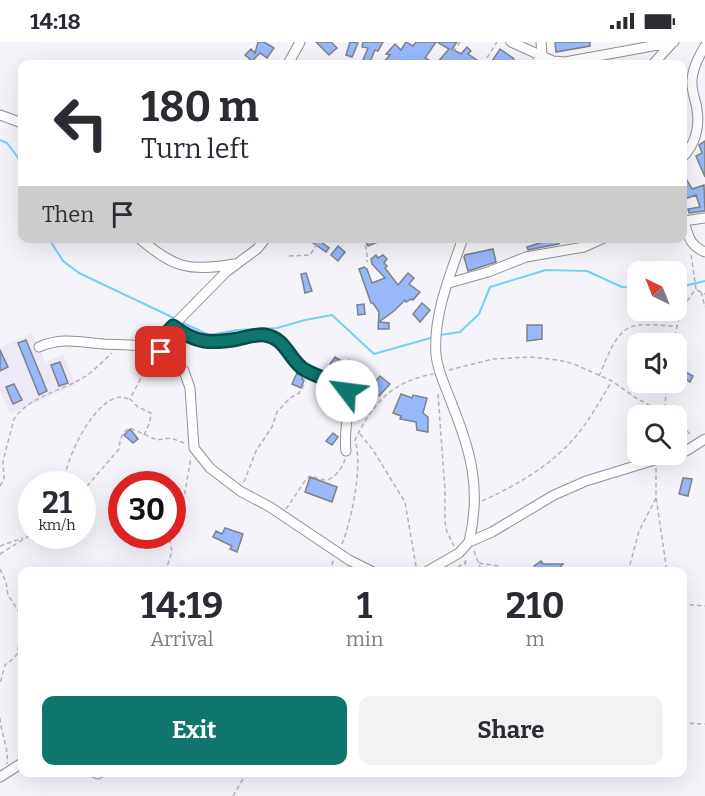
<!DOCTYPE html>
<style>
:root{--surface:#fff;--page:#f2f2f3;--text:#2b2b33;--muted:#7c7c81;--accent:#0f766e}
body{margin:0;font-family:Bitter,serif;background:var(--page);color:var(--text);height:100vh;display:flex;flex-direction:column;font-size:22px;white-space:nowrap}
*{box-sizing:border-box;margin:0}
p{font-size:20px;color:var(--muted)}
.icon{flex:none;width:33px;height:33px;fill:none;stroke:currentColor;stroke-width:2;stroke-linecap:round;stroke-linejoin:round}
.map{position:relative;flex:1;overflow:hidden}
.drawer{position:absolute;left:18px;top:525px;width:669px;height:210px;display:flex;flex-direction:column;background:var(--surface);border-radius:12px;box-shadow:0 6px 24px #0002}
.drawer>*{flex:none}
.banner{position:absolute;left:18px;top:18px;width:669px;height:183px;border-radius:12px;box-shadow:0 6px 24px #0002;background:#fff;color:var(--text);overflow:hidden}
.needle{width:39px;rotate:317deg}
.buttons{position:absolute;left:627px;top:219px;display:grid;gap:12px}
.buttons a{display:grid;place-items:center;width:60px;height:60px;border-radius:12px;background:var(--surface);box-shadow:0 6px 24px #0002;font-size:30px}
.speed{position:absolute;left:18px;top:429px;display:flex;gap:12px;font-size:30px;font-weight:700;text-align:center}
.speed>*{display:grid;place-content:center;width:78px;height:78px;border-radius:50%;background:var(--surface);box-shadow:0 6px 24px #0002;line-height:1}
.speed small{font-size:15px;font-weight:400}
.speed .limit{border:9px solid #d22;background:#fff;color:#111}
.pin{position:absolute;display:grid;place-items:center;width:51px;height:51px;color:#fff;margin:-26px;border-radius:12px;box-shadow:0 3px 9px #0006}
.me{position:absolute;width:66px;margin:-33px;rotate:300deg;stroke-linejoin:round;filter:drop-shadow(0 0 4px #0008)}
.turn{display:flex;align-items:center;gap:21px;height:126px;padding:0 24px;font-size:27px}
.turn .icon{width:78px;height:78px;stroke-width:2.5}
.turn b{display:block;font-size:42px;line-height:51px}
.then{display:flex;align-items:center;height:57px;padding:0 24px;background:#0003;gap:12px;font-size:22px}
.eta{display:flex;justify-content:space-evenly;align-items:center;height:102px;text-align:center}
.eta b{font-size:36px;font-weight:700;line-height:42px}
.button{display:flex;gap:12px;margin-top:auto;padding:12px 24px}
.button a{flex:1;height:69px;border-radius:12px;background:var(--accent);color:#fff;font-size:24px;font-weight:700;line-height:69px;text-align:center}
.button a+a{background:var(--page);color:var(--text)}
.status{display:flex;justify-content:space-between;align-items:center;height:42px;padding:0 30px;background:var(--surface);direction:ltr}
.status svg{height:16px;fill:currentColor}
.map>svg:first-child{display:block}
.built{fill:#ece8f6}
.lines{fill:none;stroke-linecap:round;stroke-linejoin:round}
.stream{stroke:#77d0f8;stroke-width:2}
.building{fill:#97b8fa;stroke:#7e8187;stroke-width:1.5}
.minor-casing{stroke:#929097;stroke-width:11}
.path{stroke:#b5b3b9;stroke-width:1.5;stroke-dasharray:4.5 3;stroke-linecap:butt}
.minor{stroke:#fff;stroke-width:9}
.route-casing{stroke:#0a4d48;stroke-width:15}
.route{stroke:#0f766e;stroke-width:10}
</style>
<div class="status"><b>14:18</b><svg viewBox="0 0 49 12"><path d="M0 12V9h3v3zM5 12V6h3v6zM10 12V3h3v9zM15 12V0h3v12zM26 1h20v11H26zM47 4h2v5h-2z"/></svg></div>
<div class="map">
<svg width="705" height="754" viewBox="0 0 705 754">
<rect width="100%" height="100%" fill="#f6f4fb"/>
<path class="built" d="M32,291L45,320L63,313L76,343L10,372L0,349V305Z"/>
<g class="lines">
<path class="stream" d="M0,98L7,101L22,121
M51,196V200L63,219L79,231L176,277
M676,246L705,239
M181,280L209,293L237,288L277,286L305,278L332,273L374,312L434,295
M440,293L460,290L479,272L490,245L546,228L587,229L622,245L638,246"/>
</g>
<path class="building" d="M258,0H264L274,6L267,16L260,11L252,19L245,13L251,7L255,11Z
M316,0H331L337,6L329,13Z
M350,0L358,1L352,15L346,13Z
M363,0H383L378,9L375,8L370,20L363,18L368,6L362,5Z
M406,0L413,4L416,0H436L425,16L436,22L449,7L437,0H457L452,7L461,12L467,5L471,9L468,12L483,22H382L390,13L386,12L395,2L401,8Z
M555,0H590V4L556,10Z
M500,7L513,16L517,22H490Z
M705,99V135L696,114L702,111L699,103Z
M682,130L692,147L704,143L705,169L689,171L688,167L700,165L696,153L682,158Z
M306,196H316L329,206L326,210Z
M364,196H385V197L368,204Z
M545,196H557L559,202L528,208L527,205L546,199Z
M338,204L345,210L338,219L331,213Z
M493,207L496,220L468,229L464,215L465,213Z
M376,213L378,216L383,213L387,217L384,221L387,224L385,226L398,243L408,231L414,236L409,242L420,250L413,258L411,257L406,260L405,258L394,269L379,280L389,281V287H378L379,270L373,261H371L359,227L364,225L367,227L372,241L385,236L372,222L371,217Z
M306,231L312,249L305,251L301,232Z
M422,261L430,268L420,280L413,272Z
M364,262L365,272L358,273L357,263Z
M527,283H542V297L527,299Z
M26,298L47,349L39,353L18,301Z
M0,308L8,325L0,329Z
M335,315L346,322L349,318L359,327L344,338L338,334L342,330L330,322Z
M60,320L68,341L59,344L51,323Z
M684,329L693,334L690,340L681,335Z
M297,331L303,334L302,337L304,338L301,346L292,342Z
M380,334L390,342L379,354L370,346Z
M361,336L367,341L360,349L354,344Z
M14,342L22,358L13,362L6,345Z
M327,345L332,347L325,358L320,356Z
M401,352L412,356L413,353L427,356L423,371L428,375V390L417,388L416,380L400,377L401,374L393,371Z
M130,387L138,397L133,401L124,393Z
M333,391L338,395L332,403L326,399Z
M310,435L337,445L332,460L305,450Z
M683,436L692,437L688,454L679,452Z
M225,486L243,492L237,510L230,507L232,504L213,495L216,489L222,492Z
M541,519L543,522H563L556,530H541L534,524Z"/>
<g class="lines">
<g class="minor-casing">
<path id="minor" d="M511,0L553,19L565,20L674,0
M288,22L300,0
M536,22L542,14L541,0
M653,22L673,0
M0,73L22,81
M682,116C695,103 700,85 697,68C696,58 691,49 692,39C692,27 699,14 705,4
M682,175C689,192 687,202 705,210
M684,179L705,176
M139,196C174,226 189,230 234,222
M266,196L257,207L226,230L167,290L160,298L159,307L184,329L190,346L194,406L210,426L240,449L270,465L349,518L373,530
M463,196C450,233 433,273 436,313C438,332 447,347 453,365C472,412 481,450 469,500
M449,241L488,230L526,215L584,205L604,196
M173,284C195,301 210,302 238,297C247,295 256,292 265,293C285,296 288,315 302,326C314,335 332,336 347,349C351,369 343,387 346,409
M39,305C61,295 80,300 103,302C123,303 140,302 159,307
M676,412L686,409L705,397
M426,530L459,511L469,500L492,490L554,453L586,439L674,412
M93,730L98,732L101,730
M0,735L22,721"/>
</g>
<path class="path" d="M445,22L460,0
M483,22L497,0
M363,196L367,210V220
M289,214L310,213L321,196
M697,248L705,252
M701,250L705,265
M674,302C676,281 683,262 696,247L691,212
M449,328L493,317L531,315L558,318L574,322L612,339L636,356L670,374
M599,334C606,319 615,288 634,284C644,281 665,284 677,284
M438,352L445,448V480L447,490L454,504
M664,374L667,340
M676,378L692,394
M360,392L373,408L405,460L417,530
M144,393L150,380L151,371L138,365L130,357L145,328L156,314
M656,426V455L667,530
M244,440L256,409L272,385L277,370L290,356L299,351L306,340
M64,442C64,419 94,356 121,355C122,355 128,357 130,357
M0,444L4,437L3,419L14,377C28,356 57,350 79,338C91,332 101,321 112,311
M82,450L119,407C120,398 121,390 130,386L157,398L171,396L184,401
M482,459C513,445 543,428 567,404C586,385 598,362 612,339
M286,467L307,436L310,434C314,434 320,438 325,438C334,438 343,425 345,417
M172,479L183,462L191,415
M342,502C352,477 363,423 355,398C373,361 391,340 433,332
M0,504L23,496
M474,509L482,530
M0,512L32,492
M479,521L498,524L506,530
M0,527L6,540L8,553L21,573L22,587L17,612L13,617L5,623L0,642
M165,530L172,510L169,494
M329,530L334,517
M452,530L465,520
M464,530L466,516
M628,530L639,489L656,456
M682,562L705,564
M0,676C1,692 9,706 7,722
M682,681L705,682
M233,754L247,730"/>
<use href="#minor" class="minor"/>
</g>
<g class="lines">
<g class="route-casing">
<path id="route" d="M161,310L159,307L160,298L173,284C195,301 210,302 238,297C247,295 256,292 265,293C285,296 288,315 302,326C314,335 332,336 347,349"/>
</g>
<use href="#route" class="route"/>
</g>
</svg>
<div class="buttons">
<a><svg class="needle" viewBox="-14 -14 28 28"><path d="M0-13l5 13h-10z" fill="#e53935"/><path d="M0 13l5-13h-10z" fill="#7c7c81"/></svg></a>
<a><svg class="icon" aria-label="sound" viewBox="0 0 24 24"><path d="M4 9h4l5-4v14l-5-4H4zM17 9q2 3 0 6"/></svg></a>
<a><svg class="icon" aria-label="search" viewBox="0 0 24 24"><circle cx="10" cy="10" r="6"/><path d="M15 15l6 6"/></svg></a>
</div>
<div class="speed"><div>21<small>km/h</small></div><div class="limit">30</div></div>
<div class="pin" style="left:161px;top:310px;background:#d93025"><svg class="icon" aria-label="arrive" viewBox="0 0 24 24"><path d="M6 21V4h12l-3 4 3 4H6"/></svg></div>
<svg class="me" style="left:347px;top:349px" viewBox="-20 -20 40 40"><circle r="19" fill="#fff"/><path d="M0-13L10 11 0 6-10 11z" fill="#0f766e"/></svg>
<div class="banner">
<div class="turn"><svg class="icon" aria-label="left" viewBox="0 0 24 24"><path d="M17 20v-9H6M10 6l-5 5 5 5"/></svg><div><b>180 m</b>Turn left</div></div>
<div class="then">Then<svg class="icon" aria-label="arrive" viewBox="0 0 24 24"><path d="M6 21V4h12l-3 4 3 4H6"/></svg></div>
</div>
<section class="drawer">
<div class="eta">
<div><b>14:19</b><p>Arrival</p></div>
<div><b>1</b><p>min</p></div>
<div><b>210</b><p>m</p></div>
</div>
<div class="button"><a>Exit</a><a>Share</a></div>
</section>
</div>
